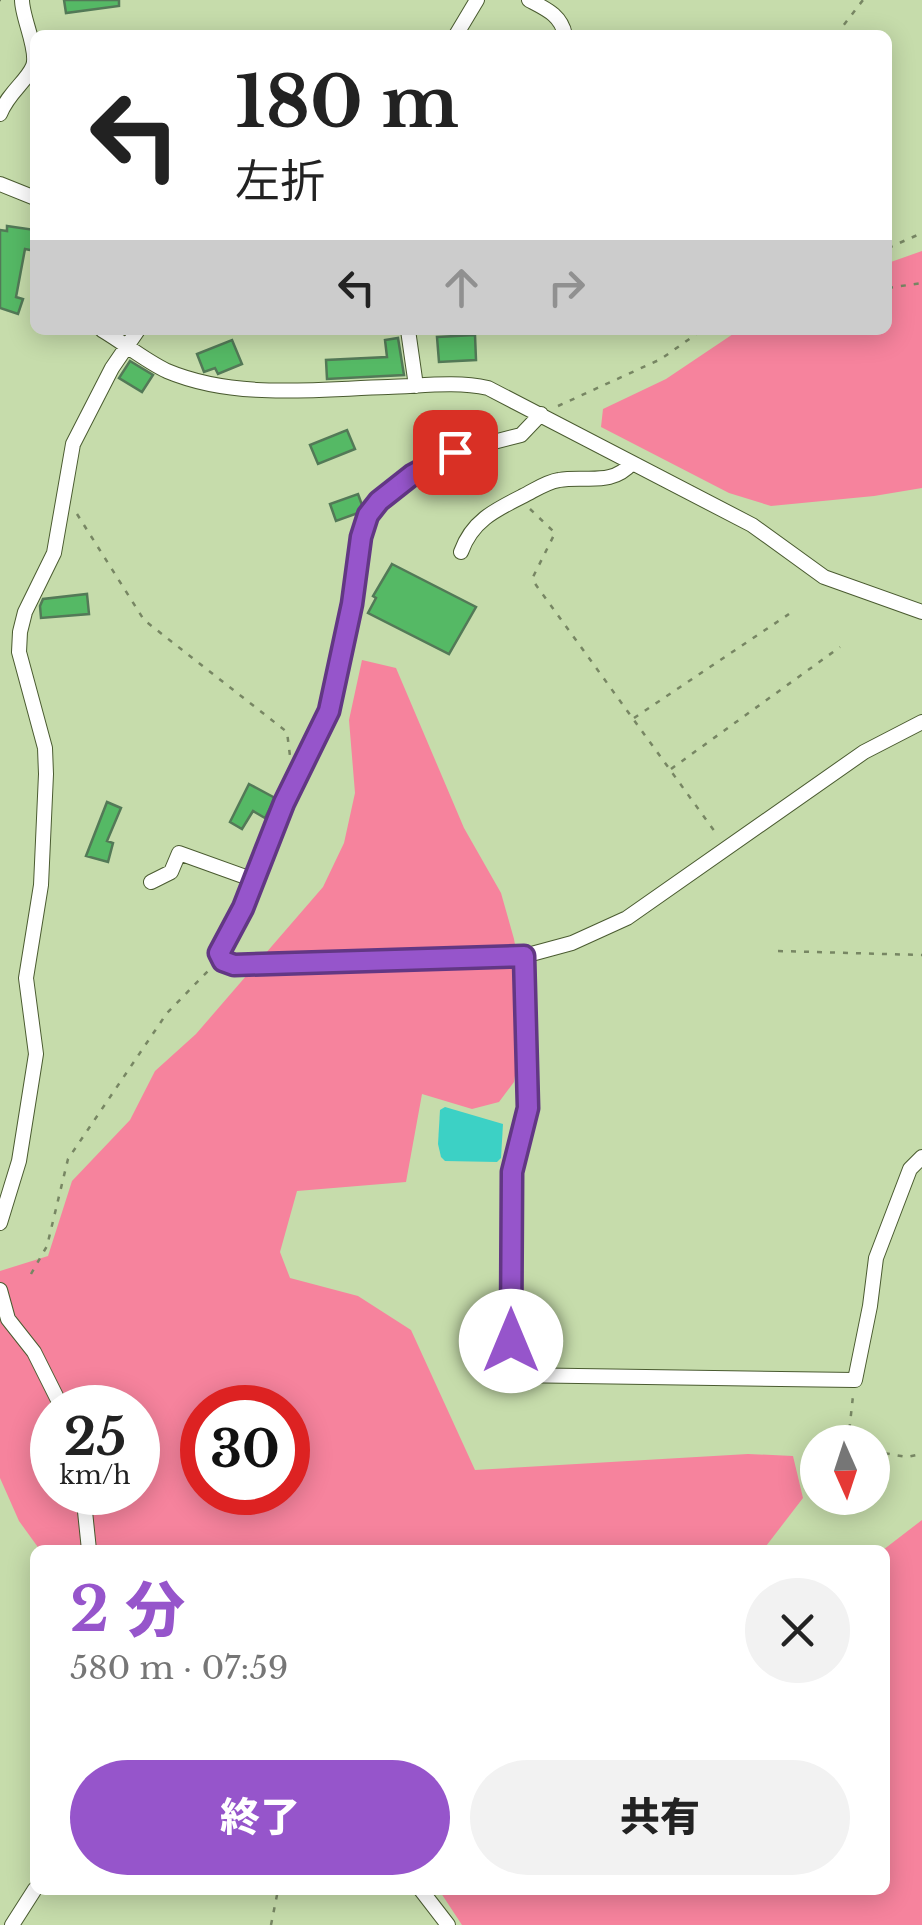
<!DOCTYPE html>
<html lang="ja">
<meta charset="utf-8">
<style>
:root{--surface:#fff;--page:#f2f2f2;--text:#222;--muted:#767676;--accent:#9655cb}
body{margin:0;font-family:"Libre Baskerville","Noto Sans JP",serif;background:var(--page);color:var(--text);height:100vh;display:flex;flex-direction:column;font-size:38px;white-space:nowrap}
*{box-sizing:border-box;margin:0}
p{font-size:32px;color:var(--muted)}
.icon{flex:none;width:55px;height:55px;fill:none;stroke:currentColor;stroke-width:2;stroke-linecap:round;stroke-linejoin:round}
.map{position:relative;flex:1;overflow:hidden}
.side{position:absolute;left:30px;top:1545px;width:860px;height:350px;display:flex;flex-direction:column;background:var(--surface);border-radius:15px;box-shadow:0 5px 25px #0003}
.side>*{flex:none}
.hud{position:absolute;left:30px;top:30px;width:862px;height:305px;border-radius:15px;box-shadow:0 5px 25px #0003;background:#fff;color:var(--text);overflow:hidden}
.needle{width:65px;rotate:177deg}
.fabs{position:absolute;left:800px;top:1425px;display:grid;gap:20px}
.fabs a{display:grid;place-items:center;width:90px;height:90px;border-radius:50%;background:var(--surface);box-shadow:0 5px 25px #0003;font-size:50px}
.speed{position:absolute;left:30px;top:1385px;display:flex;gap:20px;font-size:50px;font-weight:700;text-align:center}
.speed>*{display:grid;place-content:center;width:130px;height:130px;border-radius:50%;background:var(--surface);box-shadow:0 5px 25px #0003;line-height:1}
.speed small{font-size:25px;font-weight:400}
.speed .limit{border:15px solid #d22;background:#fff;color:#111}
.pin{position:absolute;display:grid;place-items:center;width:85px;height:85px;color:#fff;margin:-42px;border-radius:20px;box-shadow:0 5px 15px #0006}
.me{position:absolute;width:110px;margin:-55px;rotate:0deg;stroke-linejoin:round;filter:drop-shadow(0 0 8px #0008)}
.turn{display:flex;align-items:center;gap:35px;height:210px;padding:0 40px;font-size:45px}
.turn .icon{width:130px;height:130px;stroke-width:2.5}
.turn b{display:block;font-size:70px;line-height:85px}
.lanes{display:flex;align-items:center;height:95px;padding:0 40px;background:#0003;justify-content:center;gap:50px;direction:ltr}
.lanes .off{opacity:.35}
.round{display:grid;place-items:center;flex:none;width:105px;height:105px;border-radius:52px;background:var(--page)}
.summary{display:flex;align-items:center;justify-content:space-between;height:170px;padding:0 40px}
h1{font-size:60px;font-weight:800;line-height:75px;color:var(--accent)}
.action{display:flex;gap:20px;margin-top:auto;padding:20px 40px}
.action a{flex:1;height:115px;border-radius:60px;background:var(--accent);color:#fff;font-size:40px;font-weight:800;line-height:115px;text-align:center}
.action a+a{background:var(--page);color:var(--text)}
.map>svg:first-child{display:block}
.green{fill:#f6839d;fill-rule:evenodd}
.water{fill:#3cd1c5}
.building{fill:#55b965;stroke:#537957;stroke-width:2.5}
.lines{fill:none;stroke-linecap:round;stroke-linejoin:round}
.minor-casing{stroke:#4a5b30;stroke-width:16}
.path{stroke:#778663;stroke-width:2.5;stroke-dasharray:5 8;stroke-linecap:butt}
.minor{stroke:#fff;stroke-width:14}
.route-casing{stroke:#623784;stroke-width:25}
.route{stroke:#9655cb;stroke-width:18}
</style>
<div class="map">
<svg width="922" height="1925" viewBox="0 0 922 1925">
<rect width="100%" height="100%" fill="#c6dcab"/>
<path class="green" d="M922,251V488L874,496L771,506L729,493L601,427L603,409L666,379L739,330H888V263Z
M362,660L396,668L464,828L501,893L514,939L526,1006L514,1082L499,1102L472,1109L422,1094L406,1182L297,1191L280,1252L290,1278L358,1296L411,1330L475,1470L748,1454L793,1456L803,1498L763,1550H40L19,1521L0,1478V1271L48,1256L72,1181L130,1120L155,1071L196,1034L323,887L344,843L355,793L349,720ZM52,1408H138V1492H52ZM202,1408H288V1492H202Z
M922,1520V1925H462L439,1890H885L883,1550Z"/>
<path class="water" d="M445,1107L503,1124L501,1158L497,1162L445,1161L441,1157L438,1144L440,1110Z"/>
<path class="building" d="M64,0H119V6L66,13Z
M7,226L35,230V251L25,249L16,297L23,299L18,314L0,308V230L7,231Z
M475,335L476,360L439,362L437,337Z
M398,338L404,375L327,379L326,360L387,357L385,340Z
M232,340L242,364L218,374L215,368L204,372L197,354Z
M130,361L153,375L142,392L119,378Z
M347,430L355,449L318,464L310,445Z
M358,494L362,505L358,513L336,521L330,504Z
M392,564L476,607L449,654L368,613L376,598L373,596Z
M87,594L89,614L41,618L40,606L43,599Z
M249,784L275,798L265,818L253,811L242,829L230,822Z
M107,802L121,808L107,841L113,843L108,862L86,856Z"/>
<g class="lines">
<g class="minor-casing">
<path id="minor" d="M529,0C546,9 561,15 565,35
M456,35L477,0
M0,114C8,93 27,81 33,66C39,51 22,18 22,0
M0,184L35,198
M102,330C124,343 144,360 167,371C236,400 316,389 388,387C422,386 456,381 488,388L752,525L824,577L922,612
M408,330L416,386
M541,414L521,435L455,452L412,475L379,501L368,515L361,537L352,605L329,711L284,803L243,908L219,953L223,961L234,965L303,964L524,956L572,943L627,918L864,752L922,722
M461,552C472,521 495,510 523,496C535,490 546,482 559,480C586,475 611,487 632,463
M151,882L171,872L179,853L254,880
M524,956L528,1108L512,1172L511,1375L855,1380L870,1306L876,1258L910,1169L922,1157
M0,1223L19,1161L36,1054L26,978L41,885L46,774L45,748L19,652L20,632L25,612L54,553L73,444L112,368L138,330
M0,1290L8,1319L34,1352L62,1408
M83,1492L89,1550
M421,1890L448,1925
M12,1925L35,1889"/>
</g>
<path class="path" d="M0,0H1
M836,35L863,0
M888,248L922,233
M888,288L922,283
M558,406L661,359L702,330
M530,509L555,533L533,577L536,585L718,836
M77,514L144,620L287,732L290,756
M634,718L789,614
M671,769L840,647
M778,951L922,955
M31,1274L47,1246L68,1159L167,1013L209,970
M848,1442L853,1396
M872,1451L907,1457L922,1454
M271,1925L278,1890"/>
<use href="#minor" class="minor"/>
</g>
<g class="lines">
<g class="route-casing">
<path id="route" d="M455,452L412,475L379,501L368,515L361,537L352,604L329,711L284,803L243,908L219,953L223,961L234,965L524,956L528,1108L512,1172L511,1341"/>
</g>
<use href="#route" class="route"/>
</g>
</svg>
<div class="fabs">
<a><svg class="needle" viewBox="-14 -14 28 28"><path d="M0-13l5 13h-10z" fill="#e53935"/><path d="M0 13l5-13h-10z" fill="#767676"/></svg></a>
</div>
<div class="speed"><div>25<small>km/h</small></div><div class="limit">30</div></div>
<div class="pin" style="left:455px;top:452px;background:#d93025"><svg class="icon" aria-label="arrive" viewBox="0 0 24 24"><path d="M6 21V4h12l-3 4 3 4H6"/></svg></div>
<svg class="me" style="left:511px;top:1341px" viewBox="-20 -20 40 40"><circle r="19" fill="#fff"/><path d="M0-13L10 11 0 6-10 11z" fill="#9655cb"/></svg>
<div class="hud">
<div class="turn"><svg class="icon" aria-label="left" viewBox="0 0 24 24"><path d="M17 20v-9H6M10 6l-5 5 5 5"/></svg><div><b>180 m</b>左折</div></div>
<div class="lanes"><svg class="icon" aria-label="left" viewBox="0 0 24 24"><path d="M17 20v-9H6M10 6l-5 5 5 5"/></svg><svg class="icon off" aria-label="ahead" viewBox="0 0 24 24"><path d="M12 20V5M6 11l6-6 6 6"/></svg><svg class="icon off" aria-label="right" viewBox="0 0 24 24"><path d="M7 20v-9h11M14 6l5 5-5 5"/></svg></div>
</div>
<section class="side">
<div class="summary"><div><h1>2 分</h1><p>580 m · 07:59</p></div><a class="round"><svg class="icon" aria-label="close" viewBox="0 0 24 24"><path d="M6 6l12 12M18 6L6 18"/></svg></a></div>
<div class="action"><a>終了</a><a>共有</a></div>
</section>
</div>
